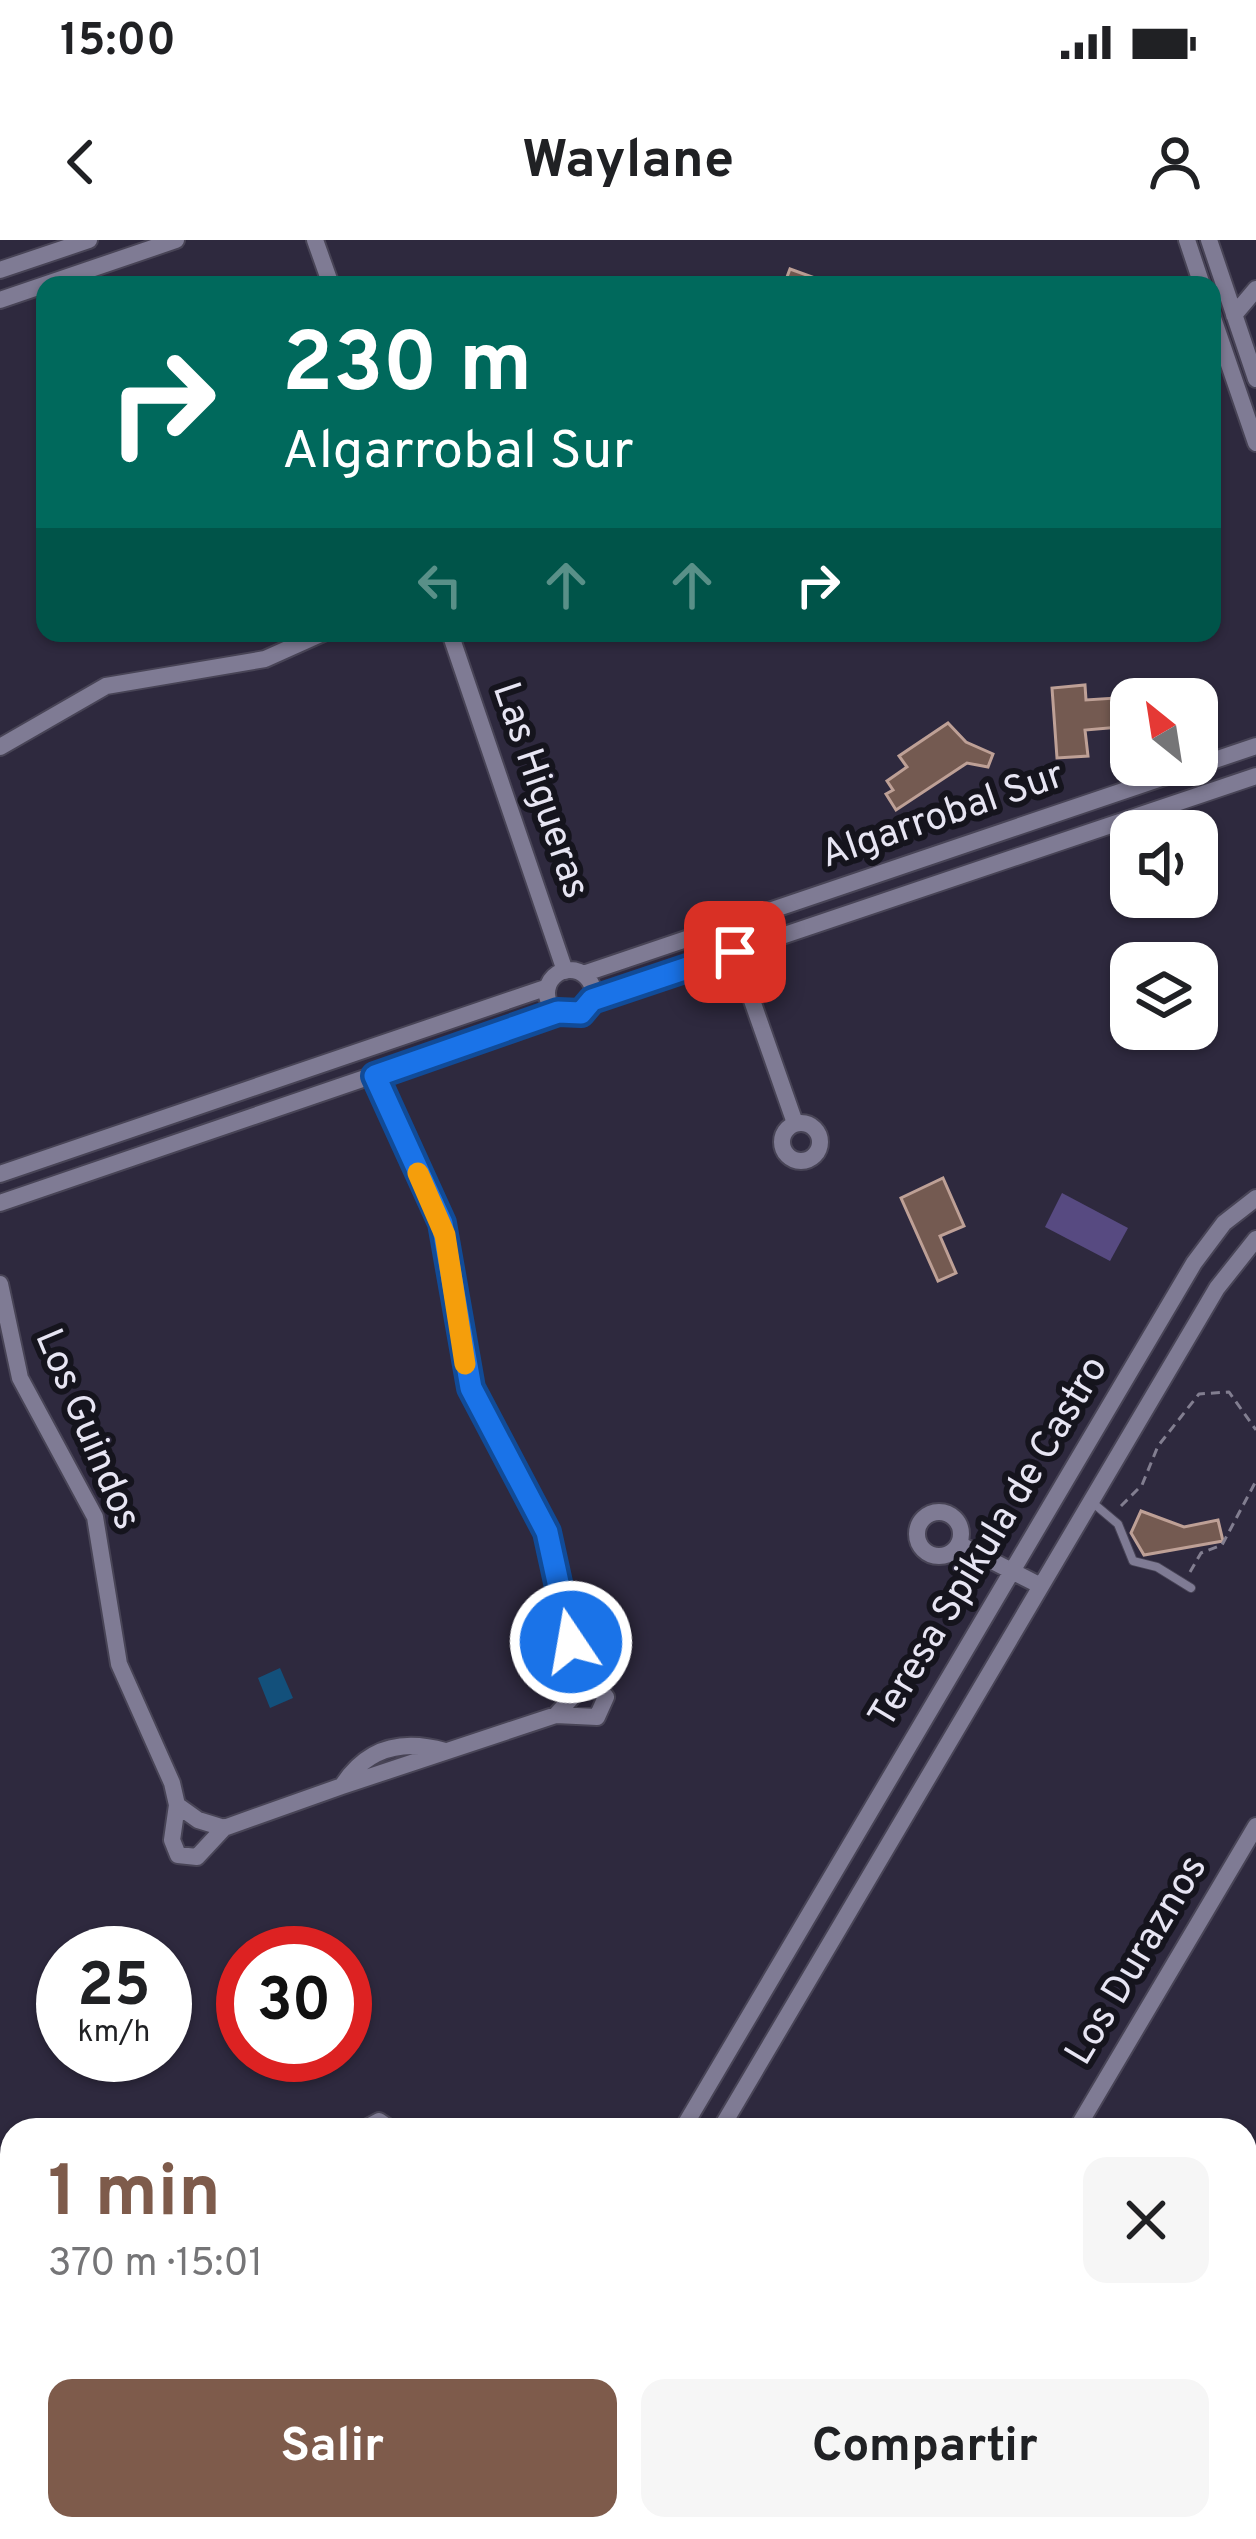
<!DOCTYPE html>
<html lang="es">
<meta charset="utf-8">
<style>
:root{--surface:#fff;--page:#f6f6f6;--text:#202124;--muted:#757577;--accent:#7e5b4b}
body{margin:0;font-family:Overpass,sans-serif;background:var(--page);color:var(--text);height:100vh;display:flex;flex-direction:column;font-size:45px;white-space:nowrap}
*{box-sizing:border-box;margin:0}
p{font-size:39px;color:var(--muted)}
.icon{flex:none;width:66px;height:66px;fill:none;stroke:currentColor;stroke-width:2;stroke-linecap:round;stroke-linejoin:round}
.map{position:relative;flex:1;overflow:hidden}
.side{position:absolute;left:0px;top:1878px;width:1257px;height:423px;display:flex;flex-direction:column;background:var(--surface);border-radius:36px 36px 0 0;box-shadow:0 3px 9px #0004}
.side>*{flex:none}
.banner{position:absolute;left:36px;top:36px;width:1185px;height:366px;border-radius:24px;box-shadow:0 3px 9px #0004;background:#00695c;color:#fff;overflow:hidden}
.needle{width:78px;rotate:330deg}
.fabs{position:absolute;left:1110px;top:438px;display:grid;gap:24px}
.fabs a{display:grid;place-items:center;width:108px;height:108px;border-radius:24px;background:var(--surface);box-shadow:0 3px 9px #0004;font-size:60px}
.speed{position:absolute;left:36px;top:1686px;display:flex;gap:24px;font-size:60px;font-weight:700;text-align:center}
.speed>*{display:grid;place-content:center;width:156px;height:156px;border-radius:50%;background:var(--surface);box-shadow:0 3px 9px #0004;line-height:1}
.speed small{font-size:30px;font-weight:400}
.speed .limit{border:18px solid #d22;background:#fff;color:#111}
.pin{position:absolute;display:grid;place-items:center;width:102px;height:102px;color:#fff;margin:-51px;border-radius:24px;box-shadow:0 6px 18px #0006}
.me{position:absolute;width:132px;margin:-66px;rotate:348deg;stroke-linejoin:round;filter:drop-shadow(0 0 9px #0008)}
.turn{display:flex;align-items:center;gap:42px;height:252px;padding:0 48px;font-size:54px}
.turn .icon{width:156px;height:156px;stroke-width:2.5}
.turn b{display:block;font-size:84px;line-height:102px}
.lanes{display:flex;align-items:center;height:114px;padding:0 48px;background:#0003;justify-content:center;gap:60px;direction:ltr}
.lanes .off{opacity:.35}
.round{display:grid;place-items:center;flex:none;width:126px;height:126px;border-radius:24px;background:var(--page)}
.headline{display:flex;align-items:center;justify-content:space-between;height:204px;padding:0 48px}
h1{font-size:72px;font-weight:700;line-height:90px;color:var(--accent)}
.action{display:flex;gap:24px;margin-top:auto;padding:24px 48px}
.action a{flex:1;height:138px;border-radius:24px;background:var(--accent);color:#fff;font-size:48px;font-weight:700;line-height:138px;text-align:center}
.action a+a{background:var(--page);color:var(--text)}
.status{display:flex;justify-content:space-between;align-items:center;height:84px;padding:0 60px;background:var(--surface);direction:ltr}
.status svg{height:33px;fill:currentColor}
header{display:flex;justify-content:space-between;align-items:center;height:156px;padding:0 48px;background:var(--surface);font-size:54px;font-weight:700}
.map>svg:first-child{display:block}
.green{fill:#574a81}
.water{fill:#13507b}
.building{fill:#745a51;stroke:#bea096;stroke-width:3}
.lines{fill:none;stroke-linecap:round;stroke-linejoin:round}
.service-casing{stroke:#484456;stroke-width:10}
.minor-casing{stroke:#484456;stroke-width:20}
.path{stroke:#827e90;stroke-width:3;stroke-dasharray:9 6;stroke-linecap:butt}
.service{stroke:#7f7b94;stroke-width:8}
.minor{stroke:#7f7b94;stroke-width:16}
.route-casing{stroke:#114b97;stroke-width:30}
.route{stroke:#1a73e8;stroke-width:21}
.slow{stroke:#f59e0b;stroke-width:21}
.labels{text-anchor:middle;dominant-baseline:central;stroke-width:12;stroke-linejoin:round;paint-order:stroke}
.street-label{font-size:39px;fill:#e7e5f3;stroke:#15141d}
</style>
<div class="status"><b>15:00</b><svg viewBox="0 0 49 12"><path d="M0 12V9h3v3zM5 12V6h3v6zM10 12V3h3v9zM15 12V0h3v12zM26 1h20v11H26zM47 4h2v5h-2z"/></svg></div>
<header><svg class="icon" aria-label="back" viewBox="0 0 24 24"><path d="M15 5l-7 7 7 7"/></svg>Waylane<svg class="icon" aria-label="person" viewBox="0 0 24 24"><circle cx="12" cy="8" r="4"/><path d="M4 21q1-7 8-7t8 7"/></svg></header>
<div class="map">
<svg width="1256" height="2299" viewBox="0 0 1256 2299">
<rect width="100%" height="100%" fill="#2e293e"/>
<path class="green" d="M1062,953L1128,988L1110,1021L1045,987Z"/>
<path class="water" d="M280,1428L293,1458L270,1468L258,1438Z"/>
<path class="building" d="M790,29L829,43L828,45H784Z
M1085,445L1086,460L1131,457V486L1085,490L1088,516L1057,518L1052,448Z
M948,483L966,502L993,514L988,527L967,523L896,570L886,554L893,550L887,541L907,527L899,516Z
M943,938L964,986L940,996L956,1033L938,1041L901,958Z
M1141,1271L1184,1287L1218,1280L1223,1301L1144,1315L1131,1293Z"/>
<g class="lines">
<g class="service-casing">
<path id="service" d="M1093,1263L1118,1284L1133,1321L1157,1327L1191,1348"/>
</g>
<g class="minor-casing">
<path id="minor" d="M315,0L331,45
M1187,0L1202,45
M1209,0L1256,139
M0,30L89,0
M0,60L176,0
M1212,75L1256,203
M1234,75L1256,49
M450,393L565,731
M0,507L106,446L265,419L323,393
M735,712L795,883
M547 753a23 23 0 1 1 46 0a23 23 0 1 1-46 0Z
M583,734L1256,506
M592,760L1256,536
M375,836L442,983L471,1148L547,1292L581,1431L574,1455L556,1475
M782 902a19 19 0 1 1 38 0a19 19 0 1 1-38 0Z
M0,934L548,747
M0,963L558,772
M0,1044L20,1138L95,1277L119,1424L172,1543L177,1565L172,1600L178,1615L197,1617L224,1588L342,1546L556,1475L597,1477L606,1457L581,1431
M917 1294a22 22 0 1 1 44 0a22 22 0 1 1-44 0Z
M959,1304L1041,1346
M342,1546C367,1507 403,1499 445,1511
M177,1565L198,1580L224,1588
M362,1890L379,1881L392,1890
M682,1890L1194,1023L1224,983L1256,958
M720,1890L1217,1048L1256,999
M1076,1890L1256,1586
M0,2026L12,2022
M1245,2275L1256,2281
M207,2289L212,2299
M600,2289L617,2299
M645,2289L662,2299
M440,2299L446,2289
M480,2299L485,2289"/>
</g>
<path class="path" d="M1121,1266L1142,1245L1158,1206L1199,1154L1229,1152L1256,1190
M1190,1332L1201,1313L1222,1305L1256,1241"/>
<use href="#service" class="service"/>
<use href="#minor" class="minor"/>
</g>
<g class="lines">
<g class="route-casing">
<path id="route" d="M571,1402L547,1292L471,1148L442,983L375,836L558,772L581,773L592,760L735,712"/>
</g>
<use href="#route" class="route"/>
<path class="slow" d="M418,933L445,995L465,1124"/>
</g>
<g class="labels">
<g class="street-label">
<text transform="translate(539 551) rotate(71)">Las Higueras</text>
<text transform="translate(943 577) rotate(-19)">Algarrobal Sur</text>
<text transform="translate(86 1190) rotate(67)">Los Guindos</text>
<text transform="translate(990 1303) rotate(-59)">Teresa Spikula de Castro</text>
<text transform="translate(1138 1721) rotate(-59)">Los Duraznos</text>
</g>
</g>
</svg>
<div class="fabs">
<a><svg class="needle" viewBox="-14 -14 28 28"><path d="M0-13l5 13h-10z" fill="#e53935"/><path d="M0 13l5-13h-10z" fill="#757577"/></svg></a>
<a><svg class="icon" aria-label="sound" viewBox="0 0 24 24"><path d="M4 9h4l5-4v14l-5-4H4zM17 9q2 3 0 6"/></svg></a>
<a><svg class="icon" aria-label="layers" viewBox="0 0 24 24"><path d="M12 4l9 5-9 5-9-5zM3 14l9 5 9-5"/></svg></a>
</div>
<div class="speed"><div>25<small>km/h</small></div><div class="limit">30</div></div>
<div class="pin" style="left:735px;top:712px;background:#d93025"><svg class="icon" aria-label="arrive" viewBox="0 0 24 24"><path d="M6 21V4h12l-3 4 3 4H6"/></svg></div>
<svg class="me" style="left:571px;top:1402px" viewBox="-20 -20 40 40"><circle r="17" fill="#1a73e8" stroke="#fff" stroke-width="3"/><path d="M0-11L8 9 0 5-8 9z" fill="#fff"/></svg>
<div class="banner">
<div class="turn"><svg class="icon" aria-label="right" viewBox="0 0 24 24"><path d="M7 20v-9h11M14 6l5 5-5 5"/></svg><div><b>230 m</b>Algarrobal Sur</div></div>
<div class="lanes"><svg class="icon off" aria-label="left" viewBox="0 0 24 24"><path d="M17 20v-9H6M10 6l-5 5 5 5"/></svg><svg class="icon off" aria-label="ahead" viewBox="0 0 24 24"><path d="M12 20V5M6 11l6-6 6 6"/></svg><svg class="icon off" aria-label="ahead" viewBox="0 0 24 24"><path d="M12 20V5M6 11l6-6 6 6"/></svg><svg class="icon" aria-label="right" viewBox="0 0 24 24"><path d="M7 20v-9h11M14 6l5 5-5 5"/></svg></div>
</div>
<section class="side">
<div class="headline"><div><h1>1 min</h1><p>370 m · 15:01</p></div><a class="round"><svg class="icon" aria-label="close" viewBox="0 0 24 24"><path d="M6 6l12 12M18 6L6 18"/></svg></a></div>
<div class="action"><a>Salir</a><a>Compartir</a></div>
</section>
</div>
